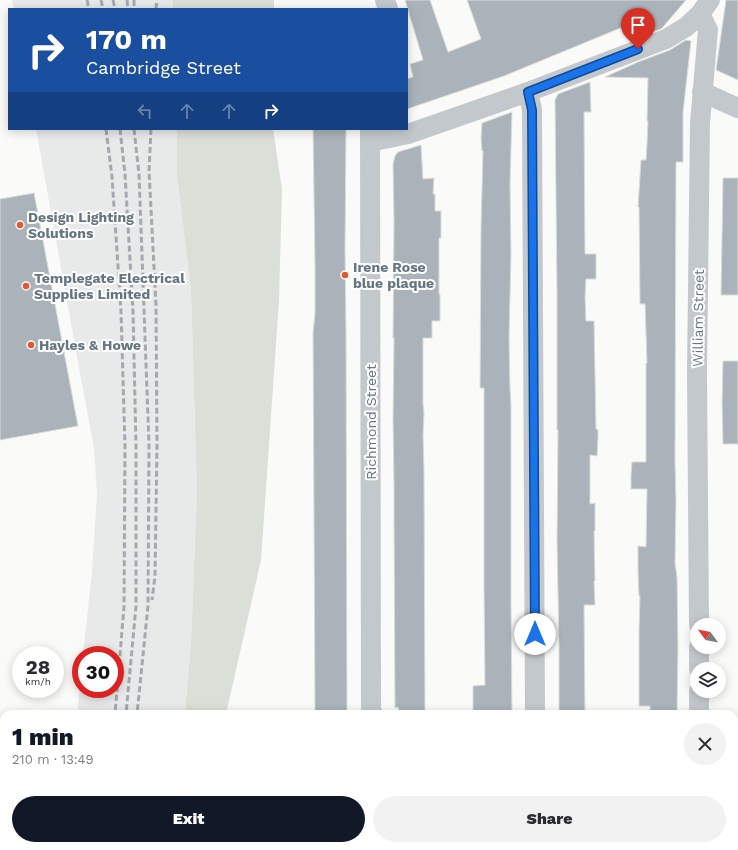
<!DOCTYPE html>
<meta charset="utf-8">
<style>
:root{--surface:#fff;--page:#f2f2f3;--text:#2b2b33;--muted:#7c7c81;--accent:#111827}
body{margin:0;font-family:"Work Sans",sans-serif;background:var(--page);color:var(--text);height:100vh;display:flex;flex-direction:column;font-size:15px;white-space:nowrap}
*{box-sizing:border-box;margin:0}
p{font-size:13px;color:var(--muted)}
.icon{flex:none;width:22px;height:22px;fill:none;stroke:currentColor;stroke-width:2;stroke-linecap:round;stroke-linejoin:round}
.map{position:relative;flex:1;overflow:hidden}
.side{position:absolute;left:0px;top:710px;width:738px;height:140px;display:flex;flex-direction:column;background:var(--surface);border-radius:12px 12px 0 0;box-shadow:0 2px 10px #0003}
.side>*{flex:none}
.hud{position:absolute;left:8px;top:8px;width:400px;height:122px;border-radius:0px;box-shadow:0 2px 10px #0003;background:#1a4fa0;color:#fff;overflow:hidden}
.needle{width:26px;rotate:302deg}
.buttons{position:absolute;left:690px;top:618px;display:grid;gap:8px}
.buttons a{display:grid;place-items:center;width:36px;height:36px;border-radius:50%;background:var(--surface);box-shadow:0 2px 10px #0003;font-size:20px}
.speed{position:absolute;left:12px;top:646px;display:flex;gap:8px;font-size:20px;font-weight:700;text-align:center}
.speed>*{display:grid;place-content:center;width:52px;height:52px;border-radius:50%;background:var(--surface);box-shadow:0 2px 10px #0003;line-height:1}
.speed small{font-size:10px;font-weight:400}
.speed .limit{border:6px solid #d22;background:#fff;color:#111}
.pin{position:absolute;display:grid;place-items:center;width:34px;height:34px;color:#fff;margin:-41px -17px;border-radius:50% 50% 50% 0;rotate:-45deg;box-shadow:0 0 4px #0007}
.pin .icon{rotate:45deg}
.me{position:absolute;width:44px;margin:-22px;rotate:0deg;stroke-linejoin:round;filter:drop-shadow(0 0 3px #0008)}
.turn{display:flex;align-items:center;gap:14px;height:84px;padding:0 12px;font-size:18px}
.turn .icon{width:52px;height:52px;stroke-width:2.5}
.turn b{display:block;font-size:28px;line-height:34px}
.lanes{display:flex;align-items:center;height:38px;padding:0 12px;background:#0003;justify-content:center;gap:20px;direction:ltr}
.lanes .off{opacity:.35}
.round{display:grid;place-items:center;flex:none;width:42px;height:42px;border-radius:21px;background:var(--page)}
.head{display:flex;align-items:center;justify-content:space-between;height:68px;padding:0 12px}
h1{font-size:24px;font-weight:800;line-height:30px;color:var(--accent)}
.button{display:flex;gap:8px;margin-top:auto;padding:8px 12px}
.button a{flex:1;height:46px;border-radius:24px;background:var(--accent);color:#fff;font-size:16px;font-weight:800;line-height:46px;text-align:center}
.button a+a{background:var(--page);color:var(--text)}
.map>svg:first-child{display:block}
.built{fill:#e8e9e9}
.green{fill:#dadfd7}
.building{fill:#aab3b9;stroke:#dcdcda}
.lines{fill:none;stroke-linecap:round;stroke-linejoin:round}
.street{stroke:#c3c8cc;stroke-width:20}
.rail{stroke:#a2aab0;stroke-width:3;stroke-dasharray:6 3;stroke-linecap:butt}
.route-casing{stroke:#114b97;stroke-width:10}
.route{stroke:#1a73e8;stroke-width:7}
.poi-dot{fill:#e4572e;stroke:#fff;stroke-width:1.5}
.labels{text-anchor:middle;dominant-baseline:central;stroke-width:4;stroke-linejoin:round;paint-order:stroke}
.poi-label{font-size:14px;font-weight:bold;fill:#657683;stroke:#fff;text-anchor:start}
.street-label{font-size:14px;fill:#657683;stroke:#fff}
</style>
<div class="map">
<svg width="738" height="850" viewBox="0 0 738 850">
<rect width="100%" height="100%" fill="#fafaf8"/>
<path class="built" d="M12,0H173V9H14Z
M36,129H177V176L191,289L197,494L191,641L185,714H77L81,678V689H115V655H83L92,572L97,494L94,448L80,373Z
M60,846H174V850H60Z"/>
<path class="green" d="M173,0H274V9H173Z
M177,129H273L282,189L279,300L261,560L226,714H185L191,641L197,494L191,289L177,176Z"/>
<path class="building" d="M405,0H430L448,52L481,39L467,0H686L663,27L661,29L644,35L635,22L504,76L407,109V79L413,77L410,64L423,60Z
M726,0H738V80L716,70Z
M686,40L691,41L683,112V162H676L675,462L676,501L675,563L677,577L678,646L677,714H650V706H639V629L640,596H639L638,572V546L646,547L647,489H631V475L632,462H646V363H647L645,304H640L639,207H638L641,160H646L647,144L648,121H647L648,78L605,77L638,62L670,50Z
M590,82L591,112H584L585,254H596V279H586L585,297L586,321H594L596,429L598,430V438L597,456L590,455V504L595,503V531H594L595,581H594L595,605H584L585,714H559V646L557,541L558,430H557V297L555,100L558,94Z
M512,112L510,185L511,255L509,338L510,388L511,405V604L512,714H485V713H473V686L485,685L484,587V388H480L481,226L483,151H482L481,138L482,123Z
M313,129H346L345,248L346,331L347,714H315L313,332L315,314V265Z
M421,145L423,179L434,178L433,194H435V211H441V238H439V294H440V321H432V338H423V404L424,413L423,435L424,469L425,714H399L398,707L395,708L394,523V485L393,419L394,338H393L394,221L393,164L395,156L398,152Z
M723,178H738V295H721Z
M34,193L78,426L0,440V199Z
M723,361H738V444H723L722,402Z"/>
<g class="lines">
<path class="street" d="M385,0L388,9
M528,92L532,110L535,714
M702,92L738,108
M370,129L371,710L373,714
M370,142L408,134L528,92L666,39L686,27L700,14L710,0
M699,625L697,373L700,123L708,30L700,14
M699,647V669
M699,691V714
M734,753L738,752
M192,850H194"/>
<path class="rail" d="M87,0L89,9
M101,0L103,9
M113,0L115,9
M127,0L128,9
M134,0V9
M156,9L157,0
M106,129L112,177L121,311L125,446L124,607L115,714
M120,129L125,174L133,311L136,446V606L126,714
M134,129L139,174L149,445L148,606L137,714
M151,129L149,171L156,305L157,445L155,576L152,600
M101,850V846
M116,850L117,846
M125,850L126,846"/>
</g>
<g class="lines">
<g class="route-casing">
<path id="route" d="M535,634L532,110L528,92L638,49"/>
</g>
<use href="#route" class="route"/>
</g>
<g class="poi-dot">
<circle cx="20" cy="225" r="4"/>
<circle cx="345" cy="275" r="4"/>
<circle cx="26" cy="286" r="4"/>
<circle cx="31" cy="345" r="4"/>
</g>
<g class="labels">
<g class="poi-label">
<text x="28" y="217">Design Lighting<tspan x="28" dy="16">Solutions</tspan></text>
<text x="353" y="267">Irene Rose<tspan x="353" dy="16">blue plaque</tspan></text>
<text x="34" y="278">Templegate Electrical<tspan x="34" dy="16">Supplies Limited</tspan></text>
<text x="39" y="345">Hayles &amp; Howe</text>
</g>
<g class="street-label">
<text transform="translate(698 318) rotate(-89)">William Street</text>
<text transform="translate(371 422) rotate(-90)">Richmond Street</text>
</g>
</g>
</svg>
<div class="buttons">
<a><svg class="needle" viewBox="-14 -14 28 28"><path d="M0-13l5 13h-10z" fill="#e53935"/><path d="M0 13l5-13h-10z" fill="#7c7c81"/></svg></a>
<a><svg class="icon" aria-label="layers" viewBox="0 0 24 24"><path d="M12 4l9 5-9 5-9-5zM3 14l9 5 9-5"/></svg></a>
</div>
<div class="speed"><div>28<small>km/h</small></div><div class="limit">30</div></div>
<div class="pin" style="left:638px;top:49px;background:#d93025"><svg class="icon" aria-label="arrive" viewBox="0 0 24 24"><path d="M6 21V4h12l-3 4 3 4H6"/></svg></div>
<svg class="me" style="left:535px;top:634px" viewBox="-20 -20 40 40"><circle r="19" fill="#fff"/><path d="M0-13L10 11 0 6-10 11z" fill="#1a73e8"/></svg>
<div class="hud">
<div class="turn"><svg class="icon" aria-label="right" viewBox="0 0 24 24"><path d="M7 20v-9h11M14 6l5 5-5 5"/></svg><div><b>170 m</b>Cambridge Street</div></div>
<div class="lanes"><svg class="icon off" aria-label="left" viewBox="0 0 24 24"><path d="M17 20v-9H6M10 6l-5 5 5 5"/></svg><svg class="icon off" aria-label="ahead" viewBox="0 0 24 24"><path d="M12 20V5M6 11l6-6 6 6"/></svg><svg class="icon off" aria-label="ahead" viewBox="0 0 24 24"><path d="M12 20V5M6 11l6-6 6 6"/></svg><svg class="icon" aria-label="right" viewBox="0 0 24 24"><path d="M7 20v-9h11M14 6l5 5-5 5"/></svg></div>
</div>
<section class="side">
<div class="head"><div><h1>1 min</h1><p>210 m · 13:49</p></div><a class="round"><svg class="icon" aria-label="close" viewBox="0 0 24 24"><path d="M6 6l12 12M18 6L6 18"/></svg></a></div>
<div class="button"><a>Exit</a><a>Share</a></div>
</section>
</div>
